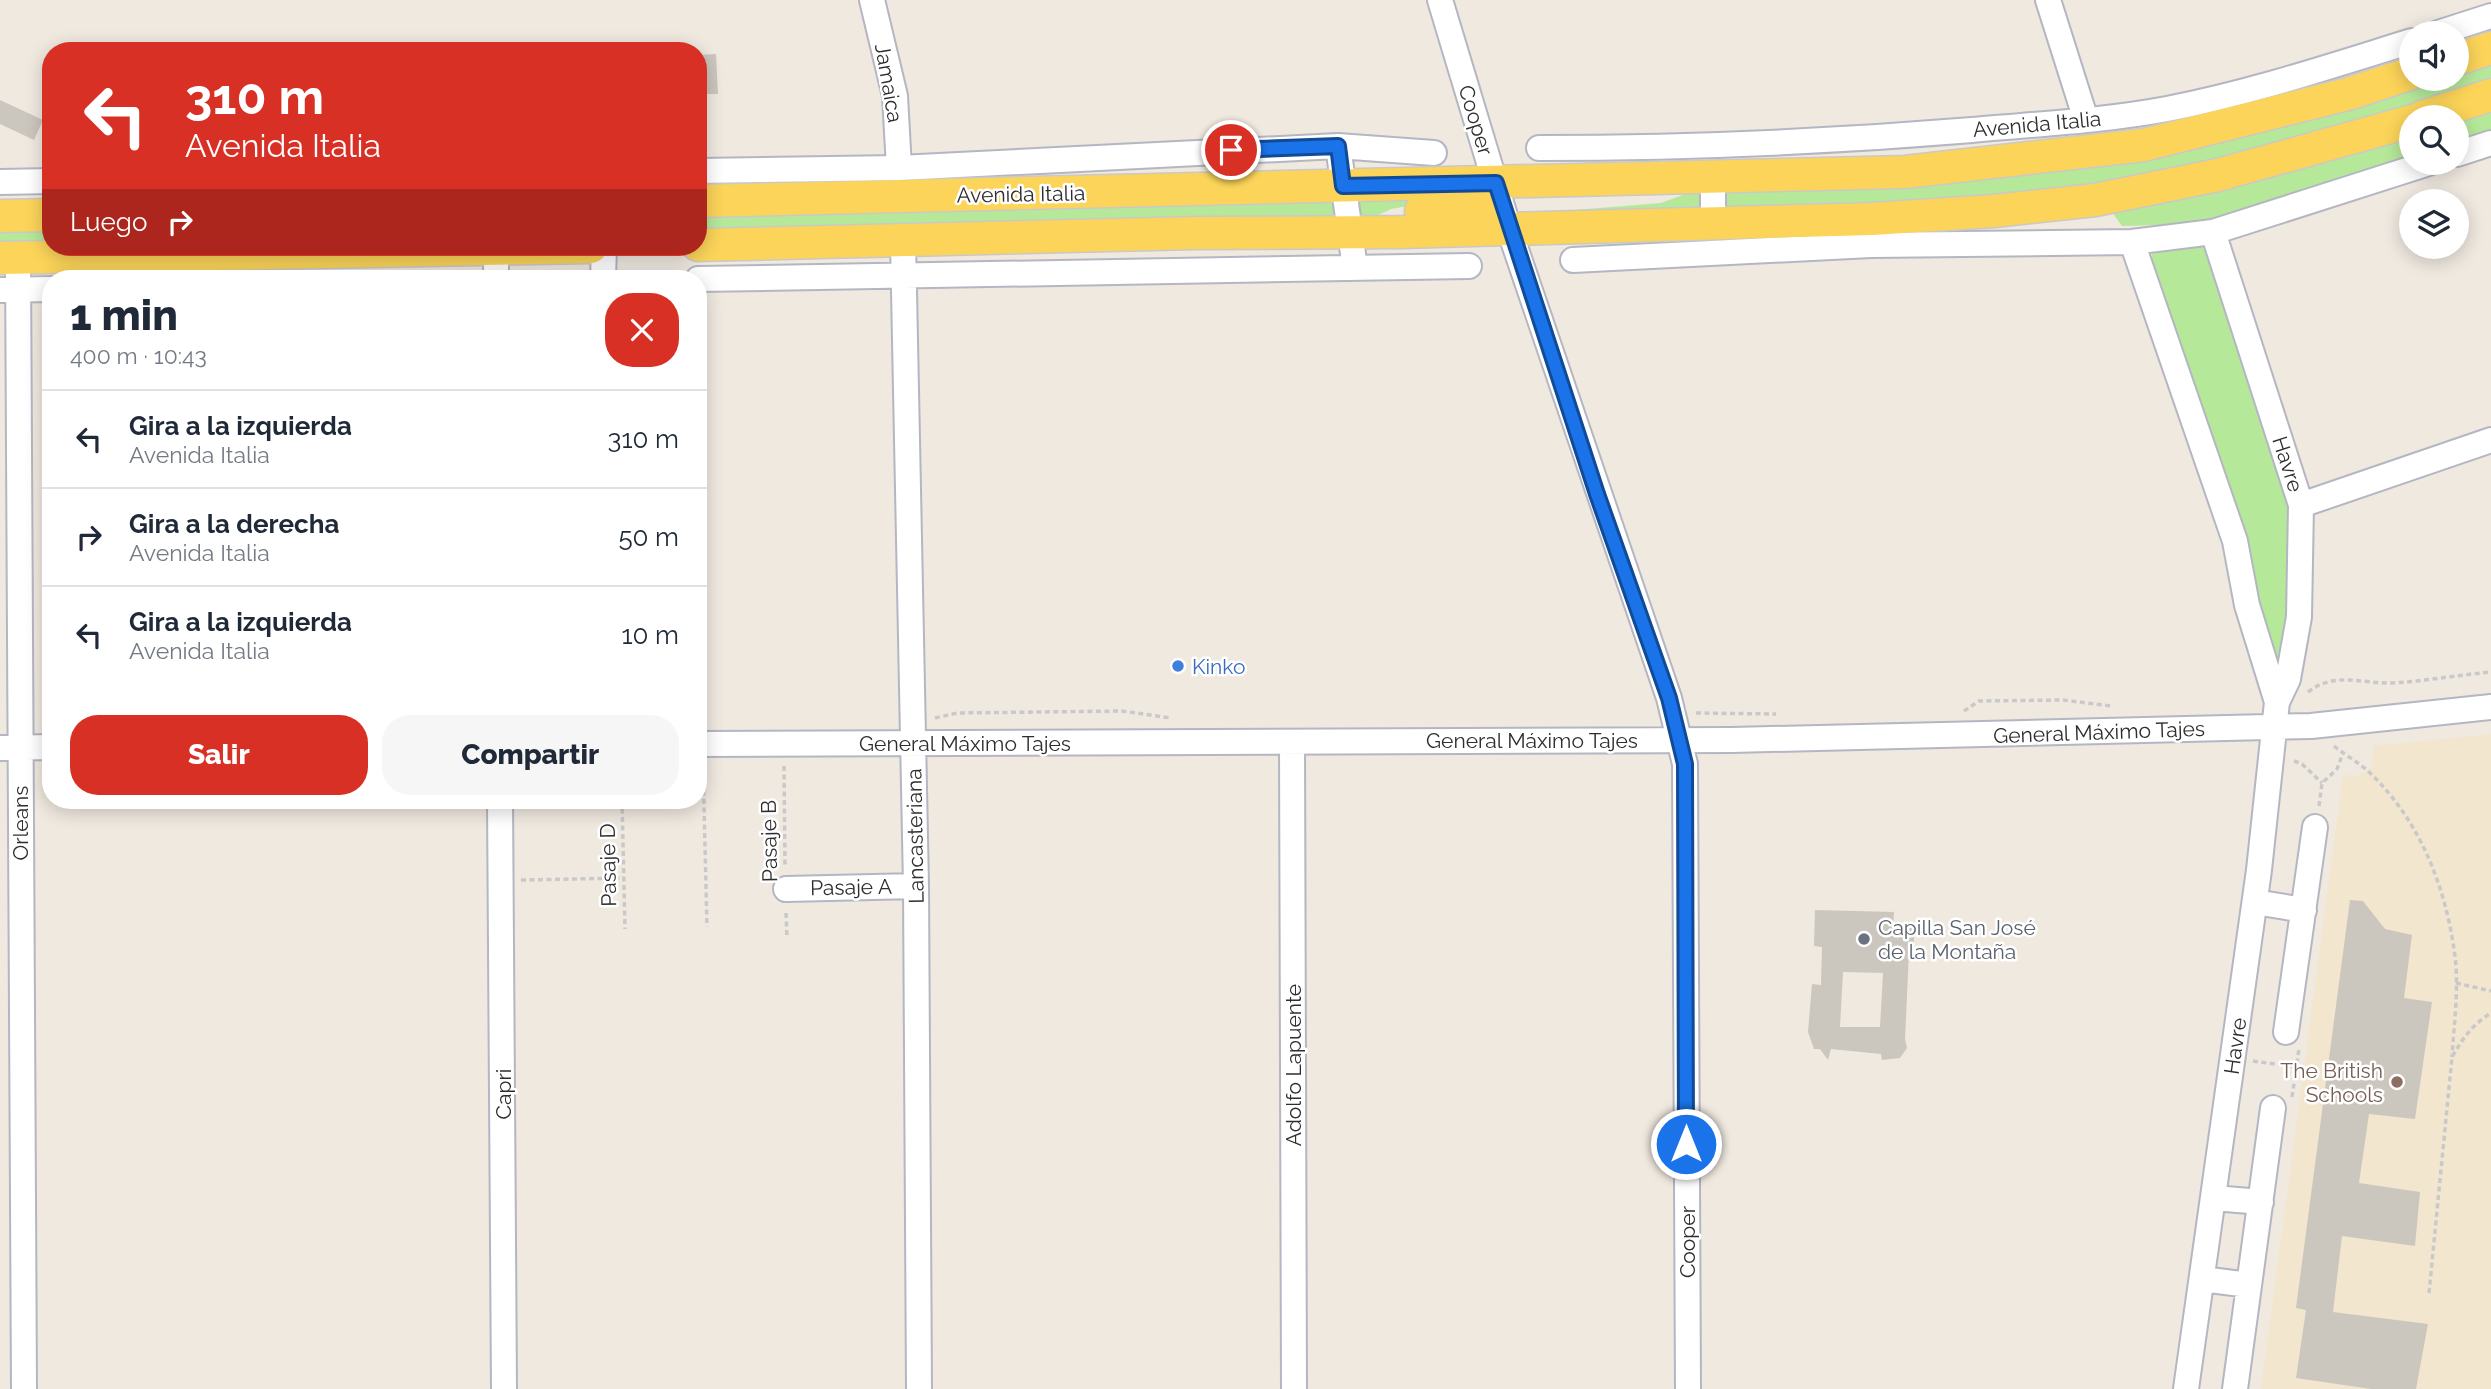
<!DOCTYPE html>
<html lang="es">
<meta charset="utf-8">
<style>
:root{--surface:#fff;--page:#f6f6f7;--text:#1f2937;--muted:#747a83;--line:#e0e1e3;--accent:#d93025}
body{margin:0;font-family:Raleway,sans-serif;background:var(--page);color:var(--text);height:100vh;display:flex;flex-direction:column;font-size:26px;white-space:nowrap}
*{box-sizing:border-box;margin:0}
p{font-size:23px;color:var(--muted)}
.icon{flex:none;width:38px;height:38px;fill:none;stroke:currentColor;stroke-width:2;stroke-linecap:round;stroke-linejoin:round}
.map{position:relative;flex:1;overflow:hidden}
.side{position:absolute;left:42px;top:270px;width:665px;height:539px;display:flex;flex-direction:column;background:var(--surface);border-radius:28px;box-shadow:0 4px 18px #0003}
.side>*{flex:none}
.banner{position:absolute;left:42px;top:42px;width:665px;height:214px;border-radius:28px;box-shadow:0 4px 18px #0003;background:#d93025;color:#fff;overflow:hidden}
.tools{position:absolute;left:2399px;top:21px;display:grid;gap:14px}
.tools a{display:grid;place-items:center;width:70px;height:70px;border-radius:50%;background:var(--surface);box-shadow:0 4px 18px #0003;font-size:35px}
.pin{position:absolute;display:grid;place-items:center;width:60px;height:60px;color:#fff;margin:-30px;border:4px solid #fff;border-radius:50%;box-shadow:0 2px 7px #0007}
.me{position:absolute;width:77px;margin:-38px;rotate:0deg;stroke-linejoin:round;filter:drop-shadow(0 0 5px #0008)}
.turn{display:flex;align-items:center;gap:24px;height:147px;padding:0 28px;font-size:32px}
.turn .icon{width:91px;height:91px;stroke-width:2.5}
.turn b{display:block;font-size:49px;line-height:60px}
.then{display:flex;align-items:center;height:66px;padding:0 28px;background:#0003;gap:14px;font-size:26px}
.round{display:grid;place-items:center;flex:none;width:74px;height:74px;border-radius:28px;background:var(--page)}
.head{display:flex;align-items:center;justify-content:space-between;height:119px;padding:0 28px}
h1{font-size:42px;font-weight:800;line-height:52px}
.action{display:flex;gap:14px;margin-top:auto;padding:14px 28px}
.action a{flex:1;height:80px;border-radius:28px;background:var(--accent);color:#fff;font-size:28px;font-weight:800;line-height:80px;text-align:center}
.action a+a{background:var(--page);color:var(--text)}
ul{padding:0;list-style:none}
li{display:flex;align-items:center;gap:21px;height:98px;padding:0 28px;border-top:2px solid var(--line)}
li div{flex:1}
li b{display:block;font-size:26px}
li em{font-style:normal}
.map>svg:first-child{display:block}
.education{fill:#f2e6ce}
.green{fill:#b5e999}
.building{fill:#cbc7be;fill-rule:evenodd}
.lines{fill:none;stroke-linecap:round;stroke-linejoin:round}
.minor-casing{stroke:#b4b6c2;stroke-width:28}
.major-casing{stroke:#c9c9c9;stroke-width:35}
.path{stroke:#c9c9c9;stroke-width:3.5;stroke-dasharray:5 3.5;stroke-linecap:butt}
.minor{stroke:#fff;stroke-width:24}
.major{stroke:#fbd459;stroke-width:32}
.route-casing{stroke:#114b97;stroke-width:18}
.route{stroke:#1a73e8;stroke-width:12}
.shop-dot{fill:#3f7fe0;stroke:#fff;stroke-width:2.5}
.worship-dot{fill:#6b7280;stroke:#fff;stroke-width:2.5}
.education-dot{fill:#8d6e63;stroke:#fff;stroke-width:2.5}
.labels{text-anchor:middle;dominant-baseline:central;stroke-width:5;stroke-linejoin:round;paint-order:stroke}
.street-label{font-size:21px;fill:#2e2e2e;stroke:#fff}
.shop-label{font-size:21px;fill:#366cbe;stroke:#fff;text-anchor:start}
.worship-label{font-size:21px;fill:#5b616d;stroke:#fff;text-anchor:start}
.education-label{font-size:21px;fill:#785e54;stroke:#fff;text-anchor:end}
</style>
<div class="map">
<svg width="2491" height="1389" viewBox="0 0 2491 1389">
<rect width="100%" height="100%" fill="#f0e9e0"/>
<path class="education" d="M2491,734V1389H2261L2343,775L2359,776L2373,765V746Z"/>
<path class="green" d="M2491,60V80L2384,113L2157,176L1992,199L1726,210L1721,205L1723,195L1728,192L1933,184L2098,166L2380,96L2434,79H2457V71Z
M2491,105V135L2457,146V117Z
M2411,131V159L2247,207L2204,224L2122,226L2114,215V209Z
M1688,193H1700L1703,197L1701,210L1525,214L1661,203Z
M1472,195L1391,209L1372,218L1362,217L1358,207L1362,199Z
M1333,200L1337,205L1332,217L698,232V212Z
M51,227V246L0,248V228Z
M2197,244L2208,252L2291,506L2290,618L2278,670L2150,262L2153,252Z"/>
<path class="building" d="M716,54L718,94H698V55Z
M0,100L43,120L34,140L0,124Z
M2350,900L2363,901L2385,929L2412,935L2404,998L2432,1002L2415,1119L2369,1114L2359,1183L2420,1192L2415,1246L2342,1236L2333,1312L2428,1324L2416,1389H2371L2296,1378L2306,1310L2296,1308Z
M1815,910L1894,912L1893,927L1914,928V952H1909L1905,1039L1907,1048L1900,1058L1882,1060L1881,1054L1831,1049L1828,1060L1820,1049H1814L1808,1032L1812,984L1821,985L1822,947L1814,946ZM1843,972L1883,973L1880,1027H1840Z"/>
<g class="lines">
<g class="minor-casing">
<path id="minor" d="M872,0L895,96L899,168
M1440,0L1509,229L1669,698L1685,764L1688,1389
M2048,0L2086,120
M2438,33L2491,16
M1338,146L1355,268
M1539,148C1684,148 1828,142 1972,130C2037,124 2103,121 2167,109C2250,93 2331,66 2412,41
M2457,154L2491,143
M698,171L899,168L1338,146L1434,153
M1713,177V222
M0,182L51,181
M2213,232L2301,505L2299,617L2288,679L2277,702
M903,241L916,886L919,1389
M2132,242L2235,541L2247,605L2277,702L2259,870L2186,1389
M496,249V278
M18,258L24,1389
M1573,260L1871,245L2132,242L2213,232L2429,163
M603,278L604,247
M698,279L1469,266
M0,290L51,289
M2301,505L2491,440
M1292,742L1294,1389
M698,744L1732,740L2311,726L2491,707
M0,748L51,747
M500,800L504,1389
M786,889L916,886
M2255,902L2304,910
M2286,1032L2315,827
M2214,1198L2261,1202
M2202,1279L2249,1285
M2235,1389L2273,1108"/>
</g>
<g class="major-casing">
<path id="major" d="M2457,59L2491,48
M2422,117L2491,95
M698,201L1905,172L2144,145L2348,94L2412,73
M1421,211L1484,204L1492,195L1496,182
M0,216L51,215
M698,245L1196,233L1402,232L1872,219L1994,211L2095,200L2218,175L2412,121
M0,258L591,247"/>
</g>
<path class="path" d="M2308,692C2335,671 2362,684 2393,683C2425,681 2458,675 2491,672
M1964,711L1979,701L2063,700L2111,706
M1696,713L1776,714
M935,718L957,713L1122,711L1171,718
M2334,746C2345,755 2358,762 2368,771C2420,820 2446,887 2455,956C2459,989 2454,1024 2452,1057
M2294,761L2302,764L2322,783
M703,765L707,927
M784,766L785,866
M622,800L625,929
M2319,806L2322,783L2337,769L2343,753
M521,880L624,878
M786,913L787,938
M2456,983L2491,991
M2253,1061L2296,1067
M2292,1097L2299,1049
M2429,1293L2452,1057C2463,1038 2472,1025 2491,1013"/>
<use href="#minor" class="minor"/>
<use href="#major" class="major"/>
</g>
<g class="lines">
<g class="route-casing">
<path id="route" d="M1231,150L1338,146L1343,186L1496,183L1597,494L1669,698L1685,764L1686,1144"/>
</g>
<use href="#route" class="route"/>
</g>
<circle class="shop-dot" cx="1178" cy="666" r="7"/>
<circle class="worship-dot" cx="1864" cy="939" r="7"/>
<circle class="education-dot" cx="2397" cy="1082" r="7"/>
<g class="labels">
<g class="street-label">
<text transform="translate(889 83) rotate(80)">Jamaica</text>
<text transform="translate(1476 120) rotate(73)">Cooper</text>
<text transform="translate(2037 124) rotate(-5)">Avenida Italia</text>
<text transform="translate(1021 194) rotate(-1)">Avenida Italia</text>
<text transform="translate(2288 464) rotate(72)">Havre</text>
<text transform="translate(2099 732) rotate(-2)">General Máximo Tajes</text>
<text x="1532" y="740">General Máximo Tajes</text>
<text x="965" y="743">General Máximo Tajes</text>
<text transform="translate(20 823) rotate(-90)">Orleans</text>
<text transform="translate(915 836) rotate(-91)">Lancasteriana</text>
<text transform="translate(769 841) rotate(-91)">Pasaje B</text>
<text transform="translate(608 865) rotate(-91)">Pasaje D</text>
<text transform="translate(851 887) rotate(-1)">Pasaje A</text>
<text transform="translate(2235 1046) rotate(-82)">Havre</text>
<text transform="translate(1293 1065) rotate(-90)">Adolfo Lapuente</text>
<text transform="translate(503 1094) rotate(-90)">Capri</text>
<text transform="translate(1687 1242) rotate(-90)">Cooper</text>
</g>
<g class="shop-label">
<text x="1192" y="666">Kinko</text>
</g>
<g class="worship-label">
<text x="1878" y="927">Capilla San José<tspan x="1878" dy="24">de la Montaña</tspan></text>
</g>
<g class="education-label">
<text x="2383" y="1070">The British<tspan x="2383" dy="24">Schools</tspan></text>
</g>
</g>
</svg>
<div class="tools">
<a><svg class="icon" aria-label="sound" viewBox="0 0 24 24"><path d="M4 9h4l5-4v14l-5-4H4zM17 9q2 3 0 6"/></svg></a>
<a><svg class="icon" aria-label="search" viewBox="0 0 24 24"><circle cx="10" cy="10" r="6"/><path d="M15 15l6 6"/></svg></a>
<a><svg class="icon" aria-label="layers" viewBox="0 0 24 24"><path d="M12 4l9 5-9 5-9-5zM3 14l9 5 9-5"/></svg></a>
</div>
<div class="pin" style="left:1231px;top:150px;background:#d93025"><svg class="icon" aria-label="arrive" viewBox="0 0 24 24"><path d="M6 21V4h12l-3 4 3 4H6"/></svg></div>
<svg class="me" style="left:1686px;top:1144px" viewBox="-20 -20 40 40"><circle r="17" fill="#1a73e8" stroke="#fff" stroke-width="3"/><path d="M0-11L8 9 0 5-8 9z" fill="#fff"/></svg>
<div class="banner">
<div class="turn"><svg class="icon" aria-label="left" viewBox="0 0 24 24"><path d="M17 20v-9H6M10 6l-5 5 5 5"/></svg><div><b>310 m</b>Avenida Italia</div></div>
<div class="then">Luego<svg class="icon" aria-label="right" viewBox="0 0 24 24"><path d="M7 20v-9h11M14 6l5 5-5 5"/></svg></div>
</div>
<section class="side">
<div class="head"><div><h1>1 min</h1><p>400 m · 10:43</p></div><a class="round" style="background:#d93025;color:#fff"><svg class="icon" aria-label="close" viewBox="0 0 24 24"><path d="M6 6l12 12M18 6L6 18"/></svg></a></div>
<ul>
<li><svg class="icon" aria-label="left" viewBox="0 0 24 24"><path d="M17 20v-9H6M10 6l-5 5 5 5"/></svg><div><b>Gira a la izquierda</b><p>Avenida Italia</p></div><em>310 m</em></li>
<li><svg class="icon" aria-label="right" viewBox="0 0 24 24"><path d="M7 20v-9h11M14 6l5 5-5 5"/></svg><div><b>Gira a la derecha</b><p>Avenida Italia</p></div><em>50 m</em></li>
<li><svg class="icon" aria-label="left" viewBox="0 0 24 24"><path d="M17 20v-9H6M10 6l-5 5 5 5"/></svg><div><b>Gira a la izquierda</b><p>Avenida Italia</p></div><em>10 m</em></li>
</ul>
<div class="action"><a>Salir</a><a>Compartir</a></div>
</section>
</div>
